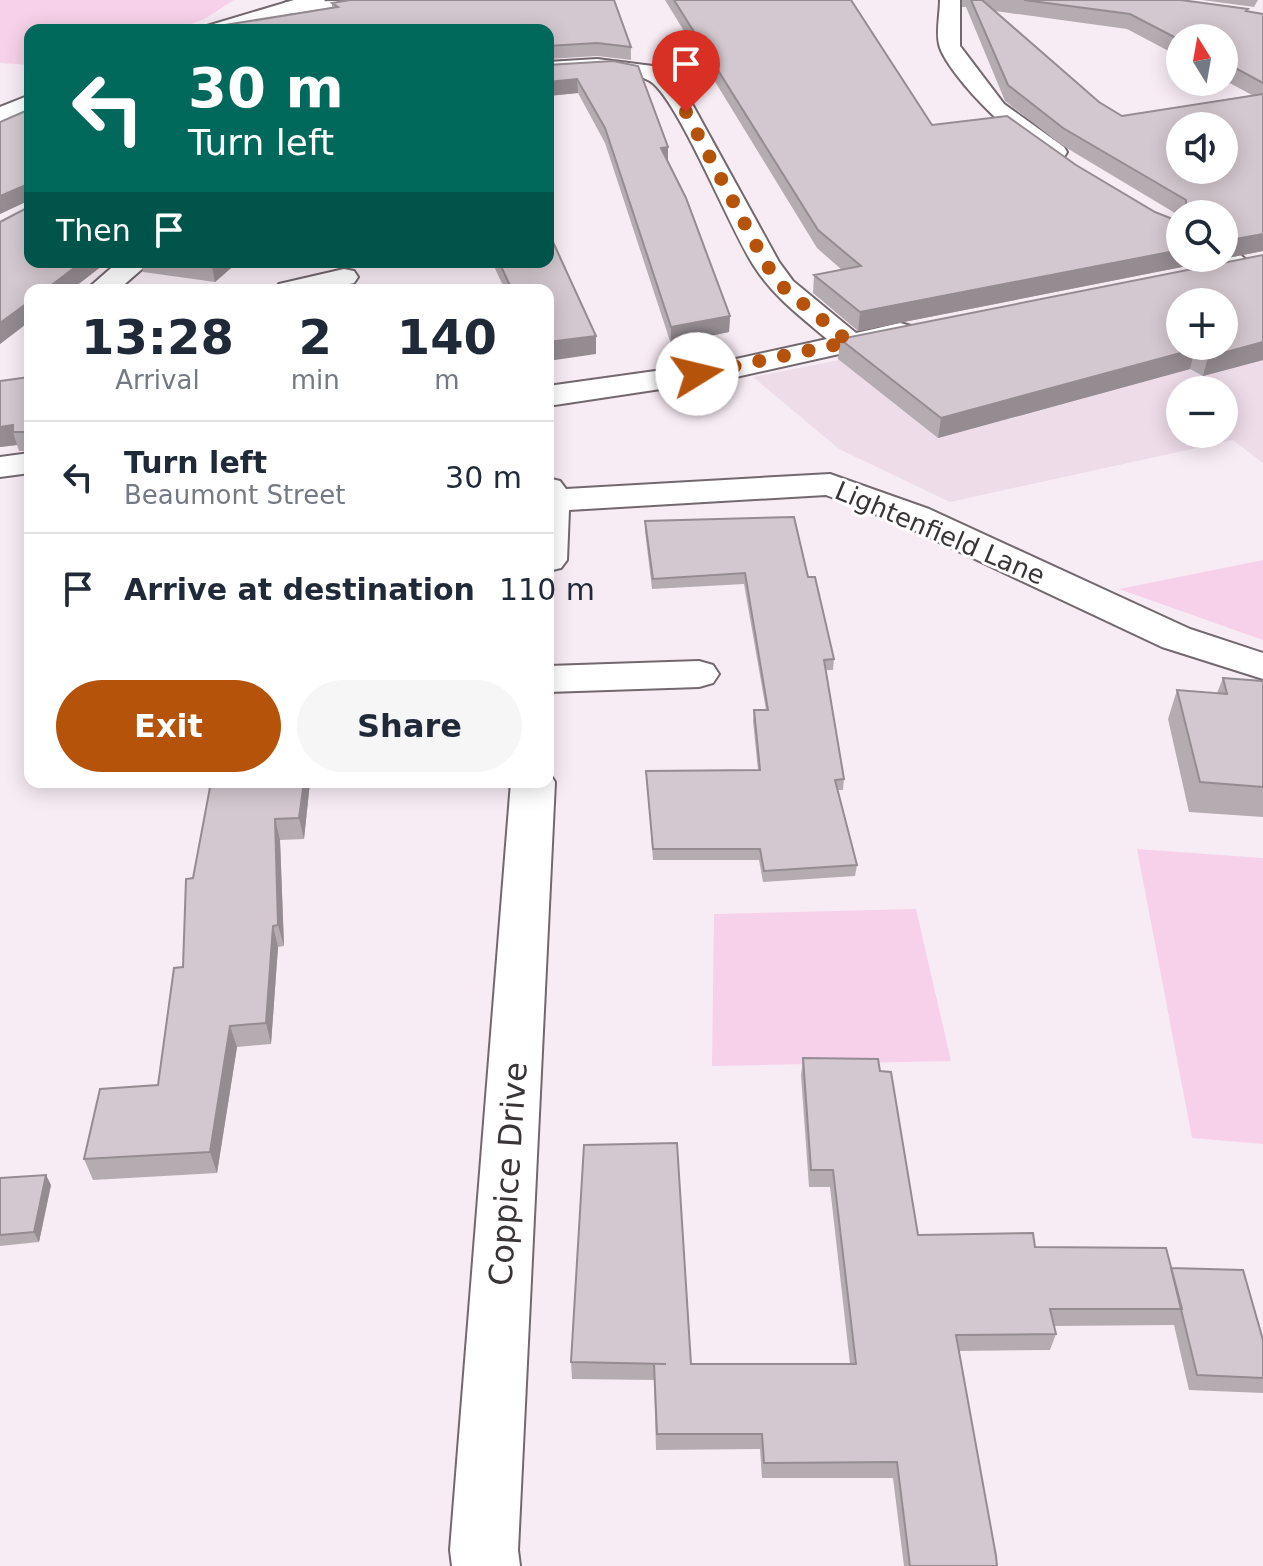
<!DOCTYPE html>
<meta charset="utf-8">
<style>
:root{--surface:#fff;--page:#f6f6f7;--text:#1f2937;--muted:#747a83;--line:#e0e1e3;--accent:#b45309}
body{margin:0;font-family:"DejaVu Sans",sans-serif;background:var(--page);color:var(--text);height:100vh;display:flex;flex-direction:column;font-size:30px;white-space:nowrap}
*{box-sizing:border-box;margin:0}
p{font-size:26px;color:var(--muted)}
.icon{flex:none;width:44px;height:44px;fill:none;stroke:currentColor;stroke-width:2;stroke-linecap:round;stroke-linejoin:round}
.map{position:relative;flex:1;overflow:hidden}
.side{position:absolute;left:24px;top:284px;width:530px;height:504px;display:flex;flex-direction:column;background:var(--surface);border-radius:16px;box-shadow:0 4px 20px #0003}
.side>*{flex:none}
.banner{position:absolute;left:24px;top:24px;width:530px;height:244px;border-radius:16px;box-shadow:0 4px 20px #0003;background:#00695c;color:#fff;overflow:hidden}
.needle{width:52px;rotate:349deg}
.tools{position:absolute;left:1166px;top:24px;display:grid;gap:16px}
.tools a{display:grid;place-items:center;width:72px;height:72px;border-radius:50%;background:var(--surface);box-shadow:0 4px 20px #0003;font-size:40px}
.pin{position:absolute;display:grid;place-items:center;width:68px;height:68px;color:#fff;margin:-82px -34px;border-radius:50% 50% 50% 0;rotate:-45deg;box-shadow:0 0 8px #0007}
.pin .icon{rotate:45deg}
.me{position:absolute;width:88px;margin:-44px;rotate:81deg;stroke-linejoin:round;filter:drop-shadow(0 0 6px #0008)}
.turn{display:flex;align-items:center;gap:28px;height:168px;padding:0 32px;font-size:36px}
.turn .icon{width:104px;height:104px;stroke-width:2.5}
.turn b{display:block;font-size:56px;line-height:68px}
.then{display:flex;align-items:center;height:76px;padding:0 32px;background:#0003;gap:16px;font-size:30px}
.eta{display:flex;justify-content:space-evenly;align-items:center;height:136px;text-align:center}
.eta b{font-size:48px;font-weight:700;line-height:56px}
.button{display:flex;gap:16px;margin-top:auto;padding:16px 32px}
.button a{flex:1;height:92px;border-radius:48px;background:var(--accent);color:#fff;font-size:32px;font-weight:700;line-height:92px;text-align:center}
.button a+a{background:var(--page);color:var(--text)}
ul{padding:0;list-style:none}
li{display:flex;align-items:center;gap:24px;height:112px;padding:0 32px;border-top:2px solid var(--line)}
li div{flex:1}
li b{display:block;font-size:30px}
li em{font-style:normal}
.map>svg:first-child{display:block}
.built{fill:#eedce8;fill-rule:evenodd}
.green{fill:#f7d1e9}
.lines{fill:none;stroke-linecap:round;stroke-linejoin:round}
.street-casing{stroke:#72686e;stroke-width:4}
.secondary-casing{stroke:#72686e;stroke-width:4}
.street{fill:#fff;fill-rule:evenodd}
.secondary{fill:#fff;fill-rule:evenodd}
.wall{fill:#b5acb2;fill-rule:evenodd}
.shaded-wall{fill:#948c91}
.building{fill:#d3c8cf;stroke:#948c91;stroke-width:2;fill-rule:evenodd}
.route{stroke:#b45309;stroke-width:14;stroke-dasharray:0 25.2}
.labels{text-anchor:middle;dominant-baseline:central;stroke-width:6;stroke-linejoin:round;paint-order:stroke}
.street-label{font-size:26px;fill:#393437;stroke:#fff}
.near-street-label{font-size:32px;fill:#393437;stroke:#fff}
</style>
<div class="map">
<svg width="1263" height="1566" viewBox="0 0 1263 1566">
<rect width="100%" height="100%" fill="#f8ecf4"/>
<path class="built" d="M1247,279L1263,290V463L1233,440L950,502L839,449L753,377ZM1180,302H1224V346H1180ZM1180,390H1224V434H1180Z"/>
<path class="green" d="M0,0H234L206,18L176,30H30V65L0,63Z
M1263,560V640L1119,589Z
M1137,849L1263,858V1144L1192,1138Z
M916,909L951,1061L712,1066L714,914Z"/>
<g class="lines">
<g class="street-casing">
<path id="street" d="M381,0C369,12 288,21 276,8L286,2Z
M940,0H960V46L1004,104L1064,147L1067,152L1064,157C1033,165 944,72 939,44C936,31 940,14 940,0Z
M597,59L653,66L680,82L779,262L793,281L856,333L900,323L911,326L915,332L911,338L727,379L548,406V386L727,361L827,339C800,316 773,296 754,266C731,231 677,97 650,81C620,65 581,72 548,76V62Z
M1224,248L1234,250L1254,266L1250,272C1235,276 1222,270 1212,258H1224Z
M118,262H150L118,290H86Z
M344,269L354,271L358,277L354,283L325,290H275L279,284Z
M30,453V473L0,477V457Z
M830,474L929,509L1190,629L1263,653V679L1162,647L903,525L826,495L569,510L567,560L561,568L548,571V478L560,481L566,489Z
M699,661L713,665L719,674L713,683L699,687L548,692V666Z
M548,771L555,782L518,1550L520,1566H452L450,1550L511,782H548Z"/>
</g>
<g class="secondary-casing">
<path id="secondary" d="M294,0H325L322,4L236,30H204L207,26Z
M30,95V111L0,123V107Z"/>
</g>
<use href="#street" class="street"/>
<use href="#secondary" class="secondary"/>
</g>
<path class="wall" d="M350,0H614L631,47V60L597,56L548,59V30H210L225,25L332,7V3Z
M665,0H851L932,125L1180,258L1224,214H1180V216L1060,144L1005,101L966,7H962V0H1181L1263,14V251L858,331L813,293L814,275L842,270L817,248ZM995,11L1127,29L1180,57V38H1224V80L1252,95L1122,116L1099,102Z
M1202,0H1258L1254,7Z
M613,61L668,161L730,316L729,332L671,344L605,143L578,93L548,96V65Z
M30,109V262H113L107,267L102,266L30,290V321L0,344V222L27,208V201L0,214V122Z
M1263,255V360L1203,376L1190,369L938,438L838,359L840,339Z
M141,262H238L215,282L143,272Z
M492,262H548L596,336V354L548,290H505Z
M30,377V451H19L17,445L0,447V381Z
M645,521L808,577L834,659L833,670H825L844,779L843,790H838L857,865L855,876L763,882L759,860H653L646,771L758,770L753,721L754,710H766L744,584L652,589L645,531Z
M1223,678L1263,681V817L1189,812L1168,719L1177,690L1217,693Z
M211,782H310L304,839L280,840L284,946L278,947L271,1044L237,1047L217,1173L93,1180L84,1159L158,1085L183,967L193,878Z
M803,1058L880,1071L918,1235L1035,1247L1171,1268L1263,1340V1393L1189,1390L1174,1325L1054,1326L1056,1334L1050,1350L958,1351L997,1566H904L893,1478H762L760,1449L656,1450L654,1380L572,1379L571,1362L691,1364H850L830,1187H809L801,1075Z
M46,1175L51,1185L39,1242L0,1246V1178Z"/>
<path class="shaded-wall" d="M577,79L578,93L548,96V82Z
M668,147V162L661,148Z
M28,184L30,200L0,214V196Z
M1263,234V251L858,331L860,312L1180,250V258H1224V241Z
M82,262H100L102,266L71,290H45Z
M216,262H238L215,282L212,266Z
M30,301V321L0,344V323Z
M730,316L729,332L671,344V327Z
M596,336V354L548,361V342Z
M1263,342V360L1203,376L1208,357Z
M1195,349L1190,369L938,438L941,418Z
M13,425V432L17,445L0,447V427Z
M304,782H310L304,839L299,818Z
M275,819L280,840L284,946L278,925Z
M273,926L278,947L271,1044L266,1023Z
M230,1026L237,1047L217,1173L210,1152Z
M46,1175L51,1185L39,1242L34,1232Z"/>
<path class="building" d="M350,0H614L631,47L597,43L548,46V30H210L225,25L338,7L332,3Z
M674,0H851L932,125L1007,116L1076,165L1155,212L1180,222V250L860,312L814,275L861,266L818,230Z
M971,0H982L1099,102L1122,116L1263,94V234L1224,241V214H1187L1186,200L1063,128L1008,85ZM1180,126H1224V170H1180Z
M1024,0H1181L1248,9L1246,11L1263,14V83L1224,62V38H1180V40L1130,14Z
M613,61L638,66L668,147L661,148L686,198L730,316L671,327L605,128L577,79L548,82V65Z
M30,109V262H82L45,290H30V301L0,323V222L27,208L28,184L0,196V122Z
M548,231L596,336L548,342V290H512L499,262H548Z
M1263,255V342L1208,357L1195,349L941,418L840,339ZM1180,302H1224V346H1180Z
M185,262H216L212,266Z
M30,377V437H27L26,432H13V425L0,427V381Z
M794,517L808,577H815L834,659L824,660L844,779L835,780L857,865L764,871L760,849H653L646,771L760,770L754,710H768L745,573L653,579L645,521Z
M1223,678L1263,681V787L1200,782L1177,690L1227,694Z
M211,782H304L299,818L275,819L278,925L273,926L266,1023L230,1026L210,1152L84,1159L100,1089L158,1085L174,968L183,967L186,879L193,878Z
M803,1058L878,1059L880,1071L891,1072L918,1235L1033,1233L1035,1247L1166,1248L1182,1309H1050L1056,1334L956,1335L996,1556L997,1566H910L897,1462L764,1463L762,1434H657L654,1364H666L571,1362L584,1145L677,1143L691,1364H856L833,1170H811Z
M46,1175L34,1232L0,1235V1178Z
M1171,1268L1243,1270L1263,1340V1378L1197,1375Z"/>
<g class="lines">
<path class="route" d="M686,112L766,264L783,287L849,342L697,374"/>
</g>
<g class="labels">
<g class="street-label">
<text transform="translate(940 533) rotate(23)">Lightenfield Lane</text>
</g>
<g class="near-street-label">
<text transform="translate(508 1174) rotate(-86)">Coppice Drive</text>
</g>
</g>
</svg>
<div class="tools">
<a><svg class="needle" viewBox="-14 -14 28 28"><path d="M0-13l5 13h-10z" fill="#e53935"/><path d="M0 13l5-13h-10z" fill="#747a83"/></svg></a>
<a><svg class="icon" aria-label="sound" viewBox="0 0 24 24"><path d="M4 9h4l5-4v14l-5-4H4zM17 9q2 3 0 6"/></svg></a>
<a><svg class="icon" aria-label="search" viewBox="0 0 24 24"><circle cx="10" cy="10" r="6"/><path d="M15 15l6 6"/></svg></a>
<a>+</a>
<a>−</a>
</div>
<div class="pin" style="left:686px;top:112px;background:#d93025"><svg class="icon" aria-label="arrive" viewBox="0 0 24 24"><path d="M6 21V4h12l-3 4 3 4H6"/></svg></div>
<svg class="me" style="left:697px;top:374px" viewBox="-20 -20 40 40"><circle r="19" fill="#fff"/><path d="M0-13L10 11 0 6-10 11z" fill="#b45309"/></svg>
<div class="banner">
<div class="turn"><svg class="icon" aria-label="left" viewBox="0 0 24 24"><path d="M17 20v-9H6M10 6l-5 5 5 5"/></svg><div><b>30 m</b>Turn left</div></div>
<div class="then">Then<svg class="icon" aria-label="arrive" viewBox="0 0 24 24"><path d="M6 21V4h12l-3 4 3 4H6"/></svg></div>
</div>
<section class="side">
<div class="eta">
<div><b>13:28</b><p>Arrival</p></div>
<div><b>2</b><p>min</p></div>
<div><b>140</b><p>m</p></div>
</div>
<ul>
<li><svg class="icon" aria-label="left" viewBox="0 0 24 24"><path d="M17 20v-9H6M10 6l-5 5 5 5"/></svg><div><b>Turn left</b><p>Beaumont Street</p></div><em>30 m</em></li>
<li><svg class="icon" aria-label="arrive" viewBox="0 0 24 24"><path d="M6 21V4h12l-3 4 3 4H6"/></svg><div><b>Arrive at destination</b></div><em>110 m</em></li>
</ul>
<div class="button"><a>Exit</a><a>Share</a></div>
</section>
</div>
